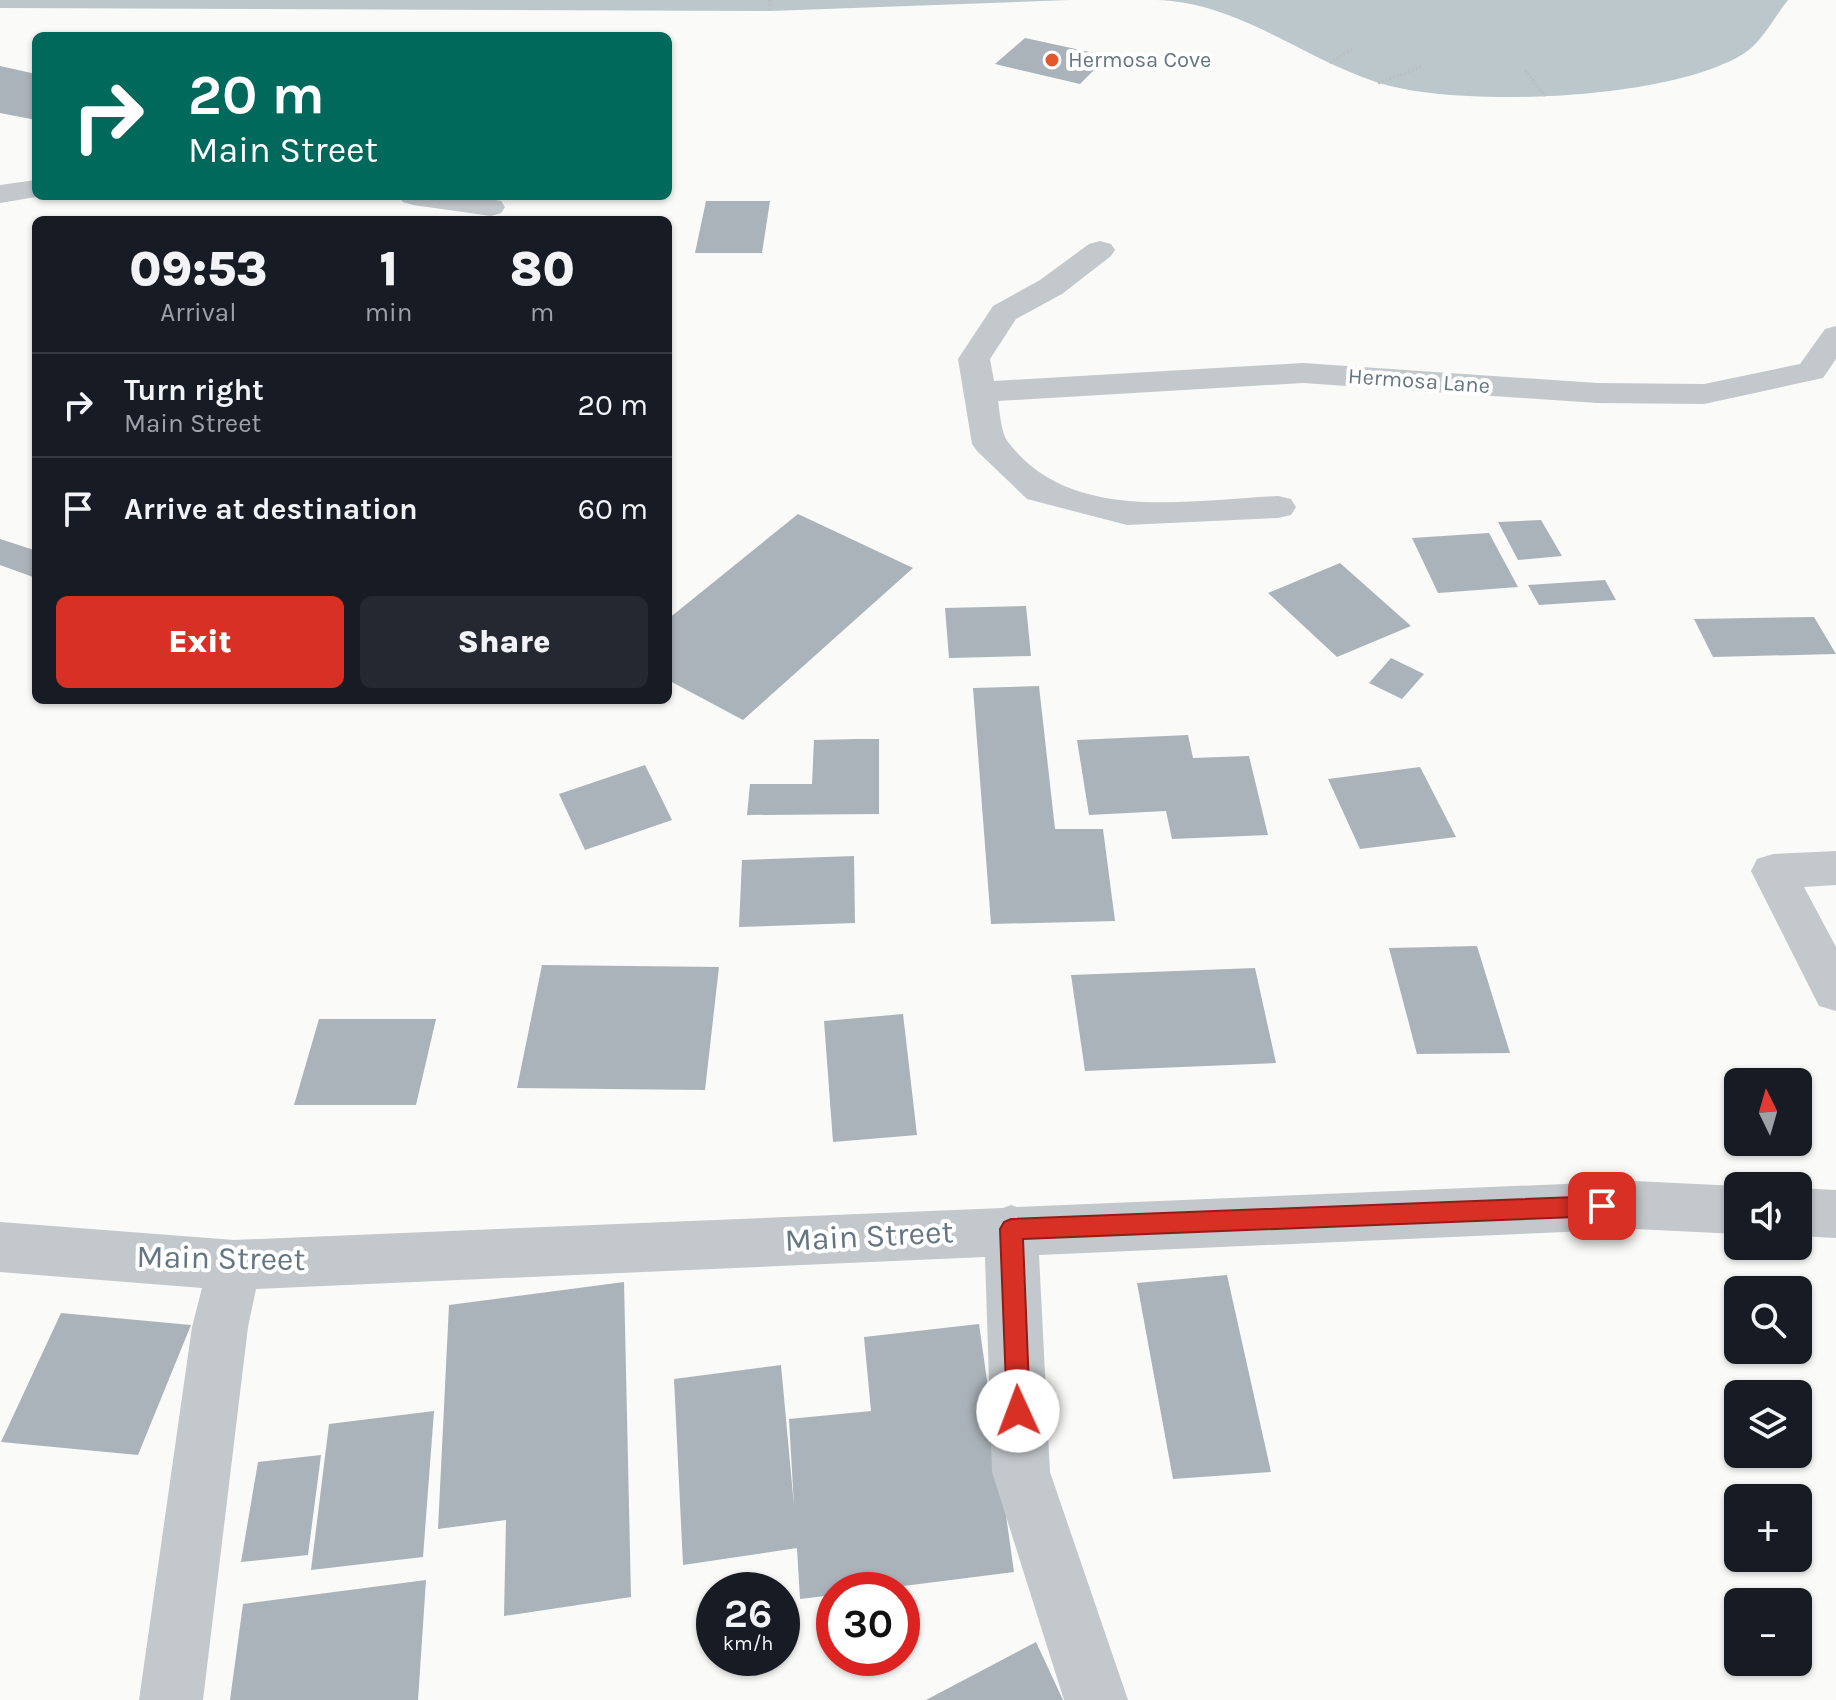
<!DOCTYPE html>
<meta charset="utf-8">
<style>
:root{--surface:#171b24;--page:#242831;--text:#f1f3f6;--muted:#9ea1a6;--line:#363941;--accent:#d93025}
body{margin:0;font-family:Karla,sans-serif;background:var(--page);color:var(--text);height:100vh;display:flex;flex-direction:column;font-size:30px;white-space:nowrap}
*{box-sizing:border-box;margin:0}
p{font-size:26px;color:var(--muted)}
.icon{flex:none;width:44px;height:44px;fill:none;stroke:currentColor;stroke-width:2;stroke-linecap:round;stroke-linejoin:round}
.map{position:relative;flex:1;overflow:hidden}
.panel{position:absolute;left:32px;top:216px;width:640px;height:488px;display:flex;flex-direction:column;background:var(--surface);border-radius:12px;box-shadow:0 2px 6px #0004}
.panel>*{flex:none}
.banner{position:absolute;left:32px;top:32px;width:640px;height:168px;border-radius:12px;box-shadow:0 2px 6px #0004;background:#00695c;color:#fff;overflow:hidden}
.needle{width:52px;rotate:355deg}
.fabs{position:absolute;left:1724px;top:1068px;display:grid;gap:16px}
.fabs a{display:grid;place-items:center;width:88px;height:88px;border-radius:12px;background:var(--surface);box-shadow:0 2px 6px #0004;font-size:40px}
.speed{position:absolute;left:696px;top:1572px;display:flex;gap:16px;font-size:40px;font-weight:700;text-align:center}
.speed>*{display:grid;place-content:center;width:104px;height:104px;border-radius:50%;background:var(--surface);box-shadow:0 2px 6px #0004;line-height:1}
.speed small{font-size:20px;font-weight:400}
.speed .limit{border:12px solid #d22;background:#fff;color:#111}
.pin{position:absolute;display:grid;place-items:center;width:68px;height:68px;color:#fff;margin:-34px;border-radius:16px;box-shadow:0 4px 12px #0006}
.me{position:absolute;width:88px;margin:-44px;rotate:358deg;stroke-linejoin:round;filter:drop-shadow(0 0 6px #0008)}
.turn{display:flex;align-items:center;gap:28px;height:168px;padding:0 24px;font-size:36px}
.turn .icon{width:104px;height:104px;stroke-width:2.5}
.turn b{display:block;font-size:56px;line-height:68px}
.eta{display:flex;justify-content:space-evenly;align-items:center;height:136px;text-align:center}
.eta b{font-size:48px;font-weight:800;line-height:56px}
.cta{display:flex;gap:16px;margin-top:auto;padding:16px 24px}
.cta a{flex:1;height:92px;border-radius:12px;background:var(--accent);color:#fff;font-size:32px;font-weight:800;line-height:92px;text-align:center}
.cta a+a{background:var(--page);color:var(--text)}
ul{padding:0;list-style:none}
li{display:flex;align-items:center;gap:24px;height:104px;padding:0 24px;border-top:2px solid var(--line)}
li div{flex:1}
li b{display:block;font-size:30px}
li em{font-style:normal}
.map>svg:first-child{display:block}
.water{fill:#bbc7cb}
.building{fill:#aab3b9}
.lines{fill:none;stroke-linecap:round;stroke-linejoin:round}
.path{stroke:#bbbfc2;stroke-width:3;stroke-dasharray:2 2;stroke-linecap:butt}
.minor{fill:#c3c8cc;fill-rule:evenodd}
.route{fill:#d93025;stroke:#8d1f18;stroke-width:2}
.poi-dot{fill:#e4572e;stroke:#fff;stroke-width:3}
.labels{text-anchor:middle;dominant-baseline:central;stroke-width:8;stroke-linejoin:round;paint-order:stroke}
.far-poi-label{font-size:22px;fill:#657683;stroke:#fff;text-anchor:start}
.far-street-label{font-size:22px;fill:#657683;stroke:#fff}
.near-street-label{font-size:32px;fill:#657683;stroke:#fff}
</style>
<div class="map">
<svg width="1836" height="1700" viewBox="0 0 1836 1700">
<rect width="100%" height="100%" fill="#fafaf8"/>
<path class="water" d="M0,0H1069L770,11L0,8Z
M1156,0H1788C1776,15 1762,41 1746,52C1676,100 1457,109 1376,82C1301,57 1237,2 1156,0Z"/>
<path class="building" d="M1025,38L1108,56L1080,84L995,64Z
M0,66L36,74V120L0,113Z
M706,201H770L762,253H695Z
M798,514L913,568L743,720L668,680V619Z
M1541,520L1562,556L1518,560L1498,522Z
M1489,533L1518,587L1438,593L1412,538Z
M0,539L34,550L36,548V575L33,577L0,565Z
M1340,563L1411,626L1337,657L1268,593Z
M1605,580L1616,600L1539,605L1528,585Z
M1026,606L1031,656L949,658L945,608Z
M1814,617L1836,654L1713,657L1694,619Z
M1391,658L1424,674L1402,699L1369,683Z
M1039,686L1055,829H1103L1115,921L991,924L973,688Z
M1188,735L1193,758L1249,756L1268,835L1172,839L1166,811L1089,815L1077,740Z
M857,739H879V814L747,815L750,784H812L814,740Z
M645,765L672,820L585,850L559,794Z
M1420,767L1456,837L1360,849L1328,779Z
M854,856L855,923L739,927L742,860Z
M1477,946L1510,1053L1417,1054L1389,948Z
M542,965L719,967L705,1090L517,1088Z
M1255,968L1276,1063L1085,1071L1071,975Z
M903,1014L917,1135L833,1142L824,1021Z
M319,1019H436L416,1105H294Z
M1227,1275L1271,1472L1173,1479L1137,1283Z
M624,1282L631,1597L504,1616L506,1520L438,1529L449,1305Z
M61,1313L191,1325L138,1455L1,1442Z
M979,1324L1014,1572L872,1590H834V1595L800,1599L797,1548L683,1565L674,1379L781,1365L794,1506L789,1419L871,1411L864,1337Z
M434,1411L423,1557L311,1570L329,1424Z
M321,1455L308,1555L241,1562L258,1462Z
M426,1580L418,1700H230L243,1604Z
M1036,1642L1063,1700H926Z"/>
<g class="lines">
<path class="path" d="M769,0L770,11
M1330,63L1352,49
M1525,70L1545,96
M1378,83L1421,67"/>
<path class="minor" d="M36,180V196H42L0,203V185Z
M399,196H475L501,201L505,207L501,213L491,216L413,205L403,202Z
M1100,241L1111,244L1115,250L1111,256L1062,294L1016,319L990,359L994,381L1303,363L1597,383L1704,384L1800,364L1825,329L1836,326V359L1823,378L1704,404L1597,403L1303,383L998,401C1000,413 1001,433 1008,442C1070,524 1189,500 1278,496L1291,499L1296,507L1291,515L1278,518L1127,525L1027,499L977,451L972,444L958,359L993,306L1040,280L1089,244Z
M1836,851V885L1804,887L1836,947V1011L1819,1006L1751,871L1757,859L1773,854Z
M1634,1181L1738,1186V1234L1634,1229L1039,1255L1050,1472L1128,1700H1064L992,1472L985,1257L256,1289L248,1327L203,1700H139L192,1327L202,1288L0,1272V1222L234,1240L1003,1208L1011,1205L1017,1207Z
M1798,1188L1836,1190V1238L1798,1236Z"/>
</g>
<path class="route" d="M1602,1196L1610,1199L1613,1206L1610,1213L1602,1216L1023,1239L1030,1411L1027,1419L1018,1423L1010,1419L1007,1411L1000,1229L1004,1222L1011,1219Z"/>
<circle class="poi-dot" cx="1052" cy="60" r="8"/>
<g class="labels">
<g class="far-poi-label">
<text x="1068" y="60">Hermosa Cove</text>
</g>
<g class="far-street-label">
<text transform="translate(1419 381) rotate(4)">Hermosa Lane</text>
</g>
<g class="near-street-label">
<text transform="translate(869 1236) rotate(-3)">Main Street</text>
<text transform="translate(221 1258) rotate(1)">Main Street</text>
</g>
</g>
</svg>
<div class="fabs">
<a><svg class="needle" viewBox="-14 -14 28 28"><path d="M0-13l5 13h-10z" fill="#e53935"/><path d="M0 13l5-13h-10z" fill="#9ea1a6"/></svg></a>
<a><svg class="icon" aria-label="sound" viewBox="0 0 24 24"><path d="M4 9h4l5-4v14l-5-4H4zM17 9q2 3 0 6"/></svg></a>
<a><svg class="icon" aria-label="search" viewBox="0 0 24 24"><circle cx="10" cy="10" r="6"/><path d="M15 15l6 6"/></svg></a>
<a><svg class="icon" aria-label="layers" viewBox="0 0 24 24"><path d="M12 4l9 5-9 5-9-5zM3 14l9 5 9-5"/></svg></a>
<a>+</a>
<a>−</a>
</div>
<div class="speed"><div>26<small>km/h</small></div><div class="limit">30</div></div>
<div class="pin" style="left:1602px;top:1206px;background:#d93025"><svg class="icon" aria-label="arrive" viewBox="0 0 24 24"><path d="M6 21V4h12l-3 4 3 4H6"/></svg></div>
<svg class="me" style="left:1018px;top:1411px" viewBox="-20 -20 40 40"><circle r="19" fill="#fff"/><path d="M0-13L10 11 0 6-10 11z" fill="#d93025"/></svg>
<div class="banner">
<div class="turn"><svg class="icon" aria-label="right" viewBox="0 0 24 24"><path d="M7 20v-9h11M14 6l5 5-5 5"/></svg><div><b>20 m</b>Main Street</div></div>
</div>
<section class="panel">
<div class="eta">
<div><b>09:53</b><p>Arrival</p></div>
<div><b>1</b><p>min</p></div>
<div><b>80</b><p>m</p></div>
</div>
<ul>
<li><svg class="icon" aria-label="right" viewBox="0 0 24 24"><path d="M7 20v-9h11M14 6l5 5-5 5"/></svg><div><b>Turn right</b><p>Main Street</p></div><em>20 m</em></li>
<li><svg class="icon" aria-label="arrive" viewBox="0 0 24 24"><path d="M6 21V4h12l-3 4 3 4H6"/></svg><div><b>Arrive at destination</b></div><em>60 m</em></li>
</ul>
<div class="cta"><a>Exit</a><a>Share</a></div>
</section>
</div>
